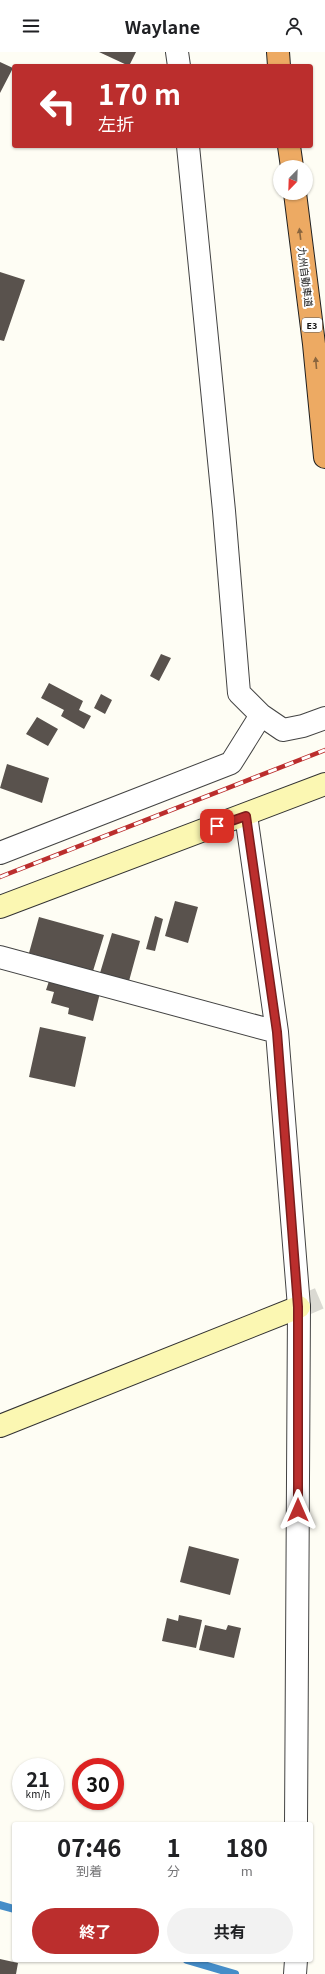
<!DOCTYPE html>
<html lang="ja">
<meta charset="utf-8">
<style>
:root{--surface:#fff;--page:#f2f2f2;--text:#202124;--muted:#757577;--accent:#bb2e2d}
body{margin:0;font-family:Georgia,"Noto Sans JP",serif;background:var(--page);color:var(--text);height:100vh;display:flex;flex-direction:column;font-size:15px;white-space:nowrap}
*{box-sizing:border-box;margin:0}
p{font-size:13px;color:var(--muted)}
.icon{flex:none;width:22px;height:22px;fill:none;stroke:currentColor;stroke-width:2;stroke-linecap:round;stroke-linejoin:round}
.map{position:relative;flex:1;overflow:hidden}
.side{position:absolute;left:12px;top:1770px;width:301px;height:140px;display:flex;flex-direction:column;background:var(--surface);border-radius:4px;box-shadow:0 1px 3px #0004}
.side>*{flex:none}
.banner{position:absolute;left:12px;top:12px;width:301px;height:84px;border-radius:4px;box-shadow:0 1px 3px #0004;background:#bb2e2d;color:#fff;overflow:hidden}
.needle{width:26px;rotate:203deg}
.fabs{position:absolute;left:273px;top:108px;display:grid;gap:8px}
.fabs a{display:grid;place-items:center;width:40px;height:40px;border-radius:50%;background:var(--surface);box-shadow:0 1px 3px #0004;font-size:20px}
.speed{position:absolute;left:12px;top:1706px;display:flex;gap:8px;font-size:20px;font-weight:700;text-align:center}
.speed>*{display:grid;place-content:center;width:52px;height:52px;border-radius:50%;background:var(--surface);box-shadow:0 1px 3px #0004;line-height:1}
.speed small{font-size:10px;font-weight:400}
.speed .limit{border:6px solid #d22;background:#fff;color:#111}
.pin{position:absolute;display:grid;place-items:center;width:34px;height:34px;color:#fff;margin:-17px;border-radius:8px;box-shadow:0 2px 6px #0006}
.me{position:absolute;width:44px;margin:-22px;rotate:0deg;stroke-linejoin:round;filter:drop-shadow(0 0 3px #0008)}
.turn{display:flex;align-items:center;gap:14px;height:84px;padding:0 20px;font-size:18px}
.turn .icon{width:52px;height:52px;stroke-width:2.5}
.turn b{display:block;font-size:28px;line-height:34px}
.eta{display:flex;justify-content:space-evenly;align-items:center;height:68px;text-align:center}
.eta b{font-size:24px;font-weight:700;line-height:28px}
.action{display:flex;gap:8px;margin-top:auto;padding:8px 20px}
.action a{flex:1;height:46px;border-radius:24px;background:var(--accent);color:#fff;font-size:16px;font-weight:700;line-height:46px;text-align:center}
.action a+a{background:var(--page);color:var(--text)}
header{display:flex;justify-content:space-between;align-items:center;height:52px;padding:0 20px;background:var(--surface);font-size:18px;font-weight:700}
.map>svg:first-child{display:block}
.lines{fill:none;stroke-linecap:round;stroke-linejoin:round}
.stream{stroke:#458dc8;stroke-width:8}
.building{fill:#59524d}
.secondary-tunnel{stroke:#dad9d2;stroke-width:22;stroke-dasharray:22 11;stroke-linecap:butt}
.street-casing{stroke:#434343;stroke-width:24}
.secondary-casing{stroke:#323232;stroke-width:24}
.highway-casing{stroke:#212121;stroke-width:24}
.street{stroke:#fff;stroke-width:22}
.secondary{stroke:#fbf7b2;stroke-width:22}
.highway{stroke:#edaa63;stroke-width:22}
.rail-casing{stroke:#bb2e2d;stroke-width:4.5}
.rail{stroke:#fff;stroke-width:3;stroke-dasharray:9;stroke-linecap:butt}
.oneway{fill:#8a653e}
.route-casing{stroke:#7a1e1d;stroke-width:10}
.route{stroke:#bb2e2d;stroke-width:7}
.labels{text-anchor:middle;dominant-baseline:central;stroke-width:4;stroke-linejoin:round;paint-order:stroke}
.shield{fill:#fff;stroke:#585858;stroke-width:1}
.shield-label{font-size:9px;font-weight:bold;fill:#101010}
.street-label{font-size:10px;fill:#101010;stroke:#fff}
</style>
<header><svg class="icon" aria-label="menu" viewBox="0 0 24 24"><path d="M4 6h16M4 12h16M4 18h16"/></svg>Waylane<svg class="icon" aria-label="person" viewBox="0 0 24 24"><circle cx="12" cy="8" r="4"/><path d="M4 21q1-7 8-7t8 7"/></svg></header>
<div class="map">
<svg width="325" height="1922" viewBox="0 0 325 1922">
<rect width="100%" height="100%" fill="#fefdf4"/>
<g class="lines">
<path class="stream" d="M0,1853L14,1857
M187,1908L235,1922"/>
</g>
<path class="building" d="M99,0H136L129,14Z
M0,10L13,16L0,41Z
M0,220L25,228L4,289L0,288Z
M161,602L171,606L159,629L150,624Z
M49,631L83,649L79,658L91,664L84,677L61,664L64,658L41,646Z
M101,642L112,648L105,662L94,656Z
M37,665L58,677L48,694L26,682Z
M7,712L49,726L42,751L0,736Z
M175,849L198,855L188,891L165,884Z
M155,864L163,867L155,899L146,897Z
M39,865L104,883L93,919L29,901Z
M112,881L140,889L129,929L100,921Z
M51,923L101,937L93,969L68,962L69,956L51,951L54,940L46,938Z
M40,975L86,985L75,1035L29,1025Z
M189,1494L239,1507L230,1543L180,1530Z
M179,1563L202,1568L196,1596L162,1589L167,1566L178,1569Z
M205,1573L226,1578L228,1573L241,1576L234,1606L199,1598Z
M0,1907L18,1911L16,1922H0Z"/>
<g class="lines">
<path class="secondary-tunnel" d="M299,1255L325,1244"/>
<g class="street-casing">
<path id="street" d="M177,0L179,14
M188,94L224,459L239,641L261,663L283,678L303,674L325,666
M246,763L277,980L299,1255L296,1772
M0,801L231,711L261,663
M0,905L277,980
M295,1922L296,1908"/>
</g>
<g class="secondary-casing">
<path id="secondary" d="M0,855L325,732
M0,1374L299,1255"/>
</g>
<g class="highway-casing">
<path id="highway" d="M278,0L279,14
M289,94L292,115
M295,141L314,292L325,405"/>
</g>
<use href="#street" class="street"/>
<use href="#secondary" class="secondary"/>
<use href="#highway" class="highway"/>
<g class="rail-casing">
<path id="rail" d="M0,825L325,698"/>
</g>
<use href="#rail" class="rail"/>
</g>
<defs><path id="oneway-solid" d="M-6-.8H1V-3.2L6.5 0L1 3.2V.8H-6Z"/></defs>
<g class="oneway">
<use href="#oneway-solid" transform="translate(300 182) rotate(-97)"/>
<use href="#oneway-solid" transform="translate(316 311) rotate(-95)"/>
</g>
<g class="lines">
<g class="route-casing">
<path id="route" d="M217,774L246,764L277,980L298,1255V1458"/>
</g>
<use href="#route" class="route"/>
</g>
<g class="labels">
<rect class="shield" x="302" y="266" width="20" height="14" rx="3"/>
<g class="shield-label">
<text x="312" y="273">E3</text>
</g>
<g class="street-label">
<text transform="translate(306 225) rotate(83)">九州自動車道</text>
</g>
</g>
</svg>
<div class="fabs">
<a><svg class="needle" viewBox="-14 -14 28 28"><path d="M0-13l5 13h-10z" fill="#e53935"/><path d="M0 13l5-13h-10z" fill="#757577"/></svg></a>
</div>
<div class="speed"><div>21<small>km/h</small></div><div class="limit">30</div></div>
<div class="pin" style="left:217px;top:774px;background:#d93025"><svg class="icon" aria-label="arrive" viewBox="0 0 24 24"><path d="M6 21V4h12l-3 4 3 4H6"/></svg></div>
<svg class="me" style="left:298px;top:1458px" viewBox="-20 -20 40 40"><path d="M0-17L14 15 0 8-14 15z" fill="#bb2e2d" stroke="#fff" stroke-width="4"/></svg>
<div class="banner">
<div class="turn"><svg class="icon" aria-label="left" viewBox="0 0 24 24"><path d="M17 20v-9H6M10 6l-5 5 5 5"/></svg><div><b>170 m</b>左折</div></div>
</div>
<section class="side">
<div class="eta">
<div><b>07:46</b><p>到着</p></div>
<div><b>1</b><p>分</p></div>
<div><b>180</b><p>m</p></div>
</div>
<div class="action"><a>終了</a><a>共有</a></div>
</section>
</div>
